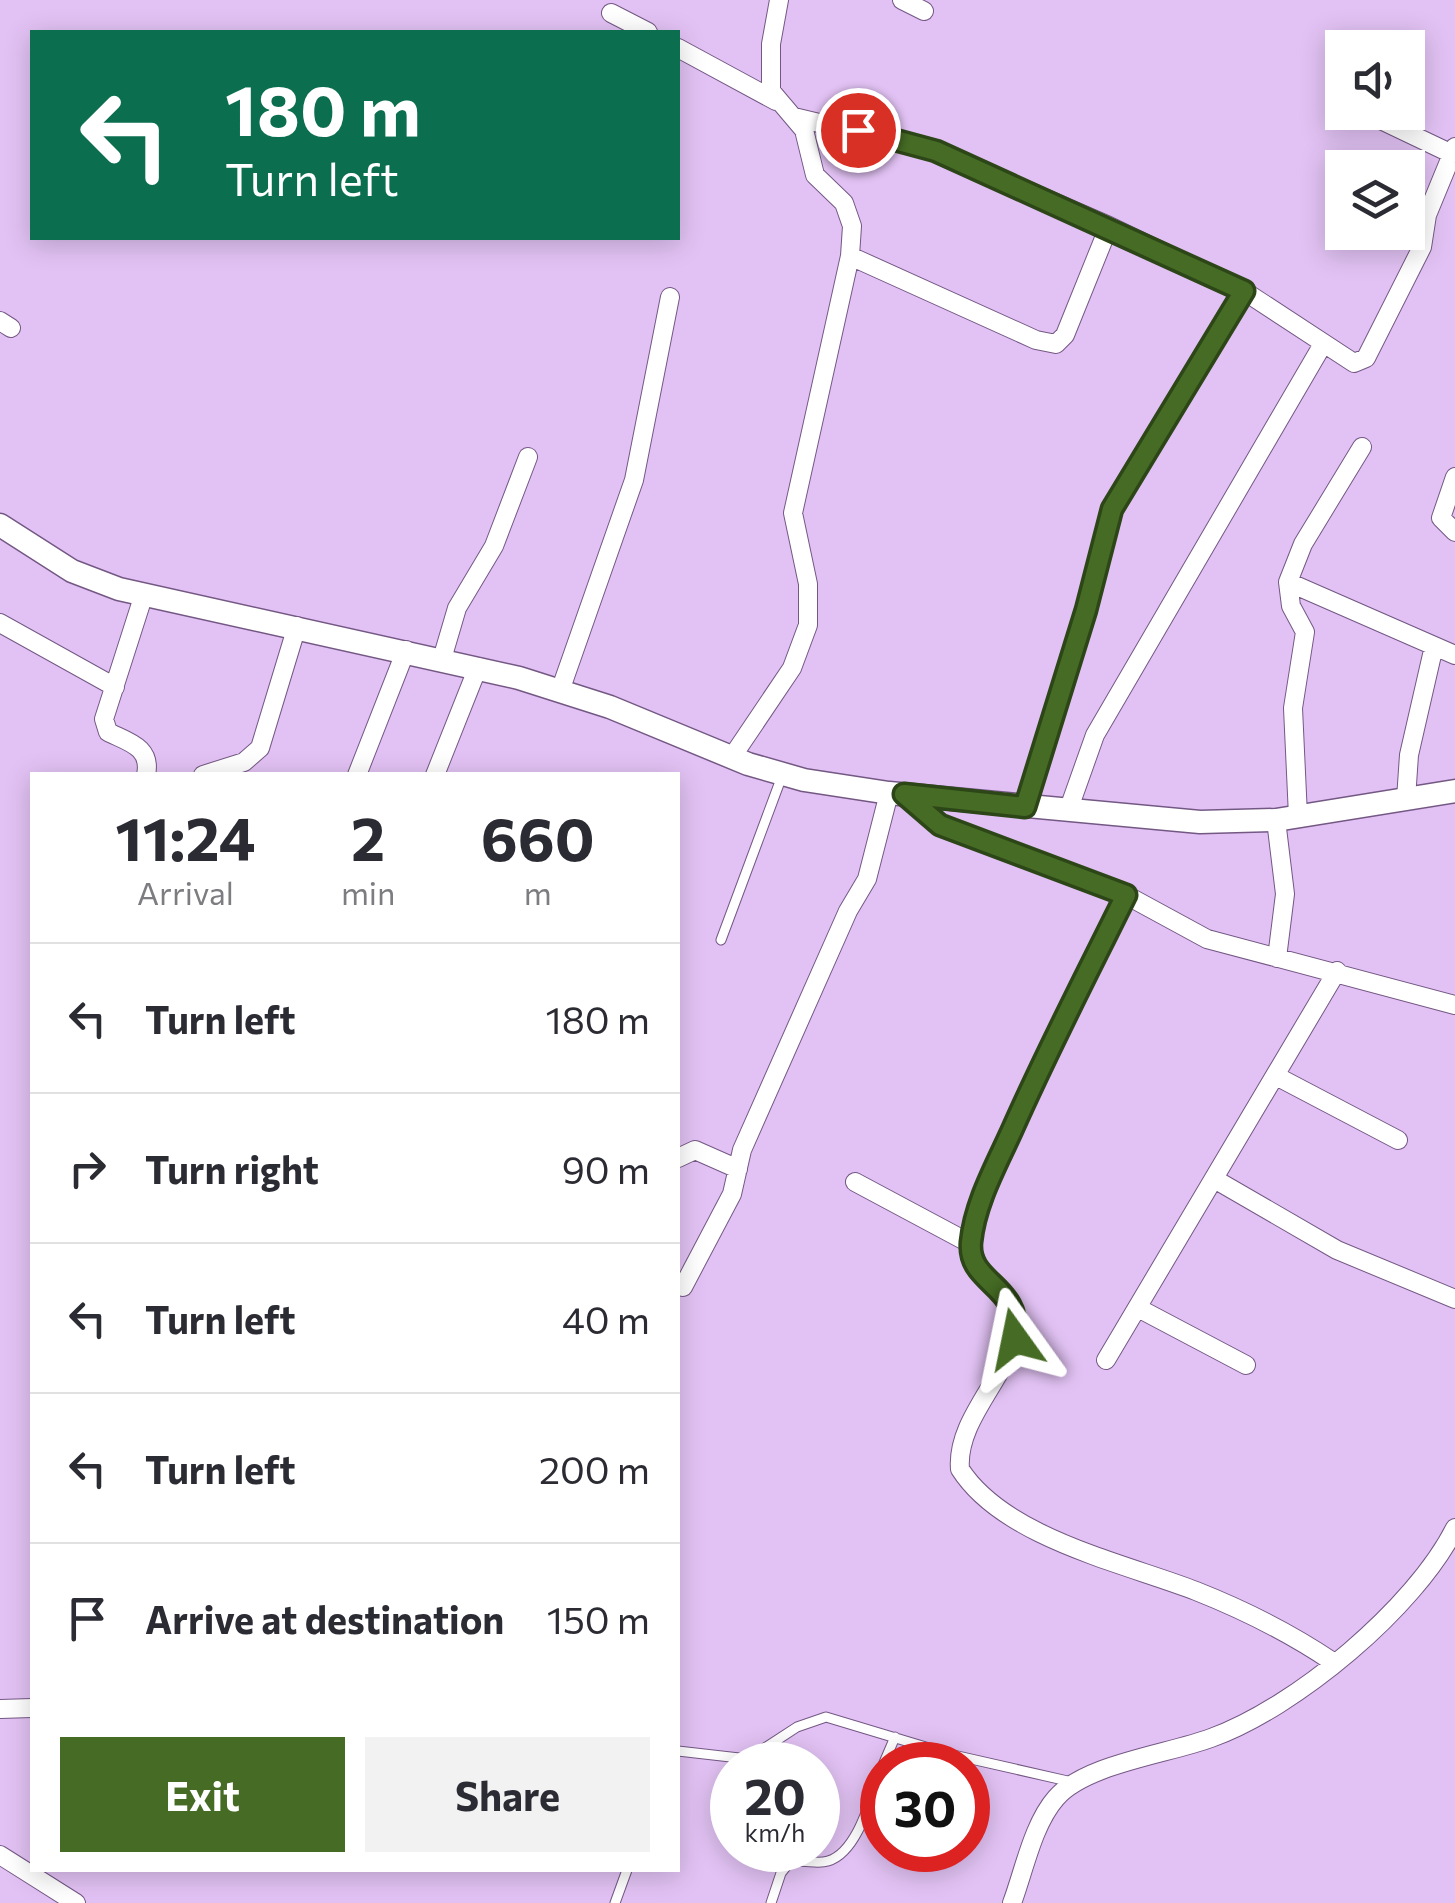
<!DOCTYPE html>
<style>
:root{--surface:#fff;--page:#f2f2f3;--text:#2b2b33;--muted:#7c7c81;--line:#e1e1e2;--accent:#456b24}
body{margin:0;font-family:Commissioner,sans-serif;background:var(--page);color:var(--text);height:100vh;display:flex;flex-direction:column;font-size:38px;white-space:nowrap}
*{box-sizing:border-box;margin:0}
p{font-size:32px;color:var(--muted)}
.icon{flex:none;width:55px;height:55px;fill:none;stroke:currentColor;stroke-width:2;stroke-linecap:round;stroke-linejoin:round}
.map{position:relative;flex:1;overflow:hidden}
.sheet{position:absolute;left:30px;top:772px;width:650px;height:1100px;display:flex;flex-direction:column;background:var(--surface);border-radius:0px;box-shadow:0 5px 25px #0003}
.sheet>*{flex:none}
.guide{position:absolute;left:30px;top:30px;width:650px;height:210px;border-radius:0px;box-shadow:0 5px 25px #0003;background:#0b6e4f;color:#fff;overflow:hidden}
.fabs{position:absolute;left:1325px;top:30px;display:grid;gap:20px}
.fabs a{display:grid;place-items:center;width:100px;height:100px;border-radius:0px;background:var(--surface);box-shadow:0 5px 25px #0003;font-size:50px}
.speed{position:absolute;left:710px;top:1742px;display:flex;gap:20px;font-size:50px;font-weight:700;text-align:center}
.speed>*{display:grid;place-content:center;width:130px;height:130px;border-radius:50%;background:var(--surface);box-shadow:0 5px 25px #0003;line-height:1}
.speed small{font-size:25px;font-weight:400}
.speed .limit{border:15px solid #d22;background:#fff;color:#111}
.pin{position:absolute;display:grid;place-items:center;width:85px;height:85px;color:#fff;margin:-42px;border:5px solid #fff;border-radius:50%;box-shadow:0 2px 10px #0007}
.me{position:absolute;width:110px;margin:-55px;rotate:348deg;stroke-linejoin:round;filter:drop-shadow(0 0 8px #0008)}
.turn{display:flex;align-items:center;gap:35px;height:210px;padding:0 30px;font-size:45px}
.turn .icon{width:130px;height:130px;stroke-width:2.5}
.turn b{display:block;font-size:70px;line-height:85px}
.eta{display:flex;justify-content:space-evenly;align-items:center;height:170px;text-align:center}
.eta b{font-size:60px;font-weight:700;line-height:70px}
.cta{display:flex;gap:20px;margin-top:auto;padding:20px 30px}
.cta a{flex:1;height:115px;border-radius:0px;background:var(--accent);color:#fff;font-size:40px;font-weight:700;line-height:115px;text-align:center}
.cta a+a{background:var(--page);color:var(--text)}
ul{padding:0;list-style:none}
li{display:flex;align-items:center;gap:30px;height:150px;padding:0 30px;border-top:2px solid var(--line)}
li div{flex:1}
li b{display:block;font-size:38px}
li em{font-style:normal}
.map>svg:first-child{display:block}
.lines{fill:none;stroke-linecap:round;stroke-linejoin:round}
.service-casing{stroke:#745884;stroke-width:11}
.minor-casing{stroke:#745884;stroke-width:20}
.secondary-casing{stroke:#745884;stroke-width:25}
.service{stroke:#fff;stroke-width:9}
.minor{stroke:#fff;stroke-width:18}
.secondary{stroke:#fff;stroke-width:22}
.route-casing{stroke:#2d4617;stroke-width:25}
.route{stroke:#456b24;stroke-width:18}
</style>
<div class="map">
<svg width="1455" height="1903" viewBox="0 0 1455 1903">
<rect width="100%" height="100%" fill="#e2c2f4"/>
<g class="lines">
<g class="service-casing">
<path id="service" d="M721,940L782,776
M678,1751L748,1759L797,1727L826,1717L949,1754L1072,1782
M883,1765L895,1737
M615,1903L627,1870
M771,1903L781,1873L789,1863C803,1858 815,1865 828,1861C859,1852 872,1793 882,1767"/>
</g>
<g class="minor-casing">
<path id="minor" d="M902,0L924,11
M611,13L648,32
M678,48L776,101
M1366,113L1452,154
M794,117L936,151L1109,226L1244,291L1354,363L1366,358L1422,247L1427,215L1455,147
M850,256L1036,340L1056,344L1065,335L1109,226
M0,321L11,328
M1455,477L1441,518L1455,532
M1288,582L1455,655
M144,594L104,719L108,732C128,742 152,747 146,775
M0,623L115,687
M442,659L457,608L494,546L528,457
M560,691L634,480L670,297
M732,757L792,668L808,625V584L793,513L850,256L852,226L844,203L815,175L804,130L771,91V44L779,0
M203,775L244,762L260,748L297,626
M357,775L406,650
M435,775L478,667
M904,794L940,825L1126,895L1207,939L1455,1005
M1406,799L1409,755L1434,646
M1025,807L1086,609L1112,509L1244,291
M1068,811L1095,735L1323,344
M1298,816L1293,708L1305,632L1291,606L1288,582L1303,544L1362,447
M1276,820L1285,894L1277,958
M1126,895C1088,972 1049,1049 1013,1127C997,1163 977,1201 972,1241C966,1283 1028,1290 1015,1337C1003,1381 956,1422 960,1469C1004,1538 1124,1563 1196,1591C1244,1610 1290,1633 1333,1662
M1276,1076L1398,1140
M678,1158L695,1150L738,1169
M1216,1180L1337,1250L1455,1299
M855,1182L971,1244
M683,1287L732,1194L742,1150L848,911L867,879L889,793
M1138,1308L1246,1365
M1106,1360L1337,971
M0,1709L32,1708
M0,1855L76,1903
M1012,1903C1024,1871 1033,1824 1056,1798C1085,1764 1168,1754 1211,1738C1295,1708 1415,1608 1455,1528"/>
</g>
<g class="secondary-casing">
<path id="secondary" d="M0,525L72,571L119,589L519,678L610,707L748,764L804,780L889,793L1200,822L1276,820L1455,791"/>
</g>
<use href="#service" class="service"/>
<use href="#minor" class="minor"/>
<use href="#secondary" class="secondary"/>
</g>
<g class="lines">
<g class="route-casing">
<path id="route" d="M858,130L936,151L1244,291L1112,509L1086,610L1025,807L904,794L940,825L1126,895C1088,972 1048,1049 1013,1128C997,1164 975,1202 971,1242C967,1285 1023,1284 1015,1339"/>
</g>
<use href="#route" class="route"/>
</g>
</svg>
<div class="fabs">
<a><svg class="icon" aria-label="sound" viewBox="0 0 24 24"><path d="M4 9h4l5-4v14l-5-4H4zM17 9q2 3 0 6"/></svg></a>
<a><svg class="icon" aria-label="layers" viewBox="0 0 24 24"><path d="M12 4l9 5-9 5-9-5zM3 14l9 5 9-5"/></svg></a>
</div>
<div class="speed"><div>20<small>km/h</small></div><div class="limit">30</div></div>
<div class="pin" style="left:858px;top:130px;background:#d93025"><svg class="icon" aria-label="arrive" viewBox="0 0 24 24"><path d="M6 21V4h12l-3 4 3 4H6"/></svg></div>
<svg class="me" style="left:1015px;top:1339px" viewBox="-20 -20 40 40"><path d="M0-17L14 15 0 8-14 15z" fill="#456b24" stroke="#fff" stroke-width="4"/></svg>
<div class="guide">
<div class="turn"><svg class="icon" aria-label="left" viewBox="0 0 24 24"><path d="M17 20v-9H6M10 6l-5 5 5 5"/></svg><div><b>180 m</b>Turn left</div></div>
</div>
<section class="sheet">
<div class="eta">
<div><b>11:24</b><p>Arrival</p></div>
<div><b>2</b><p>min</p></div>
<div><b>660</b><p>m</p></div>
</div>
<ul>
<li><svg class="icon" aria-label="left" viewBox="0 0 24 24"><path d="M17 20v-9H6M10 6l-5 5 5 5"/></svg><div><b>Turn left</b></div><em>180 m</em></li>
<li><svg class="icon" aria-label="right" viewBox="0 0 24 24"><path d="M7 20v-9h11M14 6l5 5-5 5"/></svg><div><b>Turn right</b></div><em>90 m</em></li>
<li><svg class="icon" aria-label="left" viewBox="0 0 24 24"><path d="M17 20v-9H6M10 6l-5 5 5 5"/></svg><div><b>Turn left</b></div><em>40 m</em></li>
<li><svg class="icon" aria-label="left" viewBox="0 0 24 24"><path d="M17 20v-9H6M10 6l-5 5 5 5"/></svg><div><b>Turn left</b></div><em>200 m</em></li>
<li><svg class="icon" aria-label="arrive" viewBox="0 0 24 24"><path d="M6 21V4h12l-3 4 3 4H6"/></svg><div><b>Arrive at destination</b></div><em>150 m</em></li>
</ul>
<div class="cta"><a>Exit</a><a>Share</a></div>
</section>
</div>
